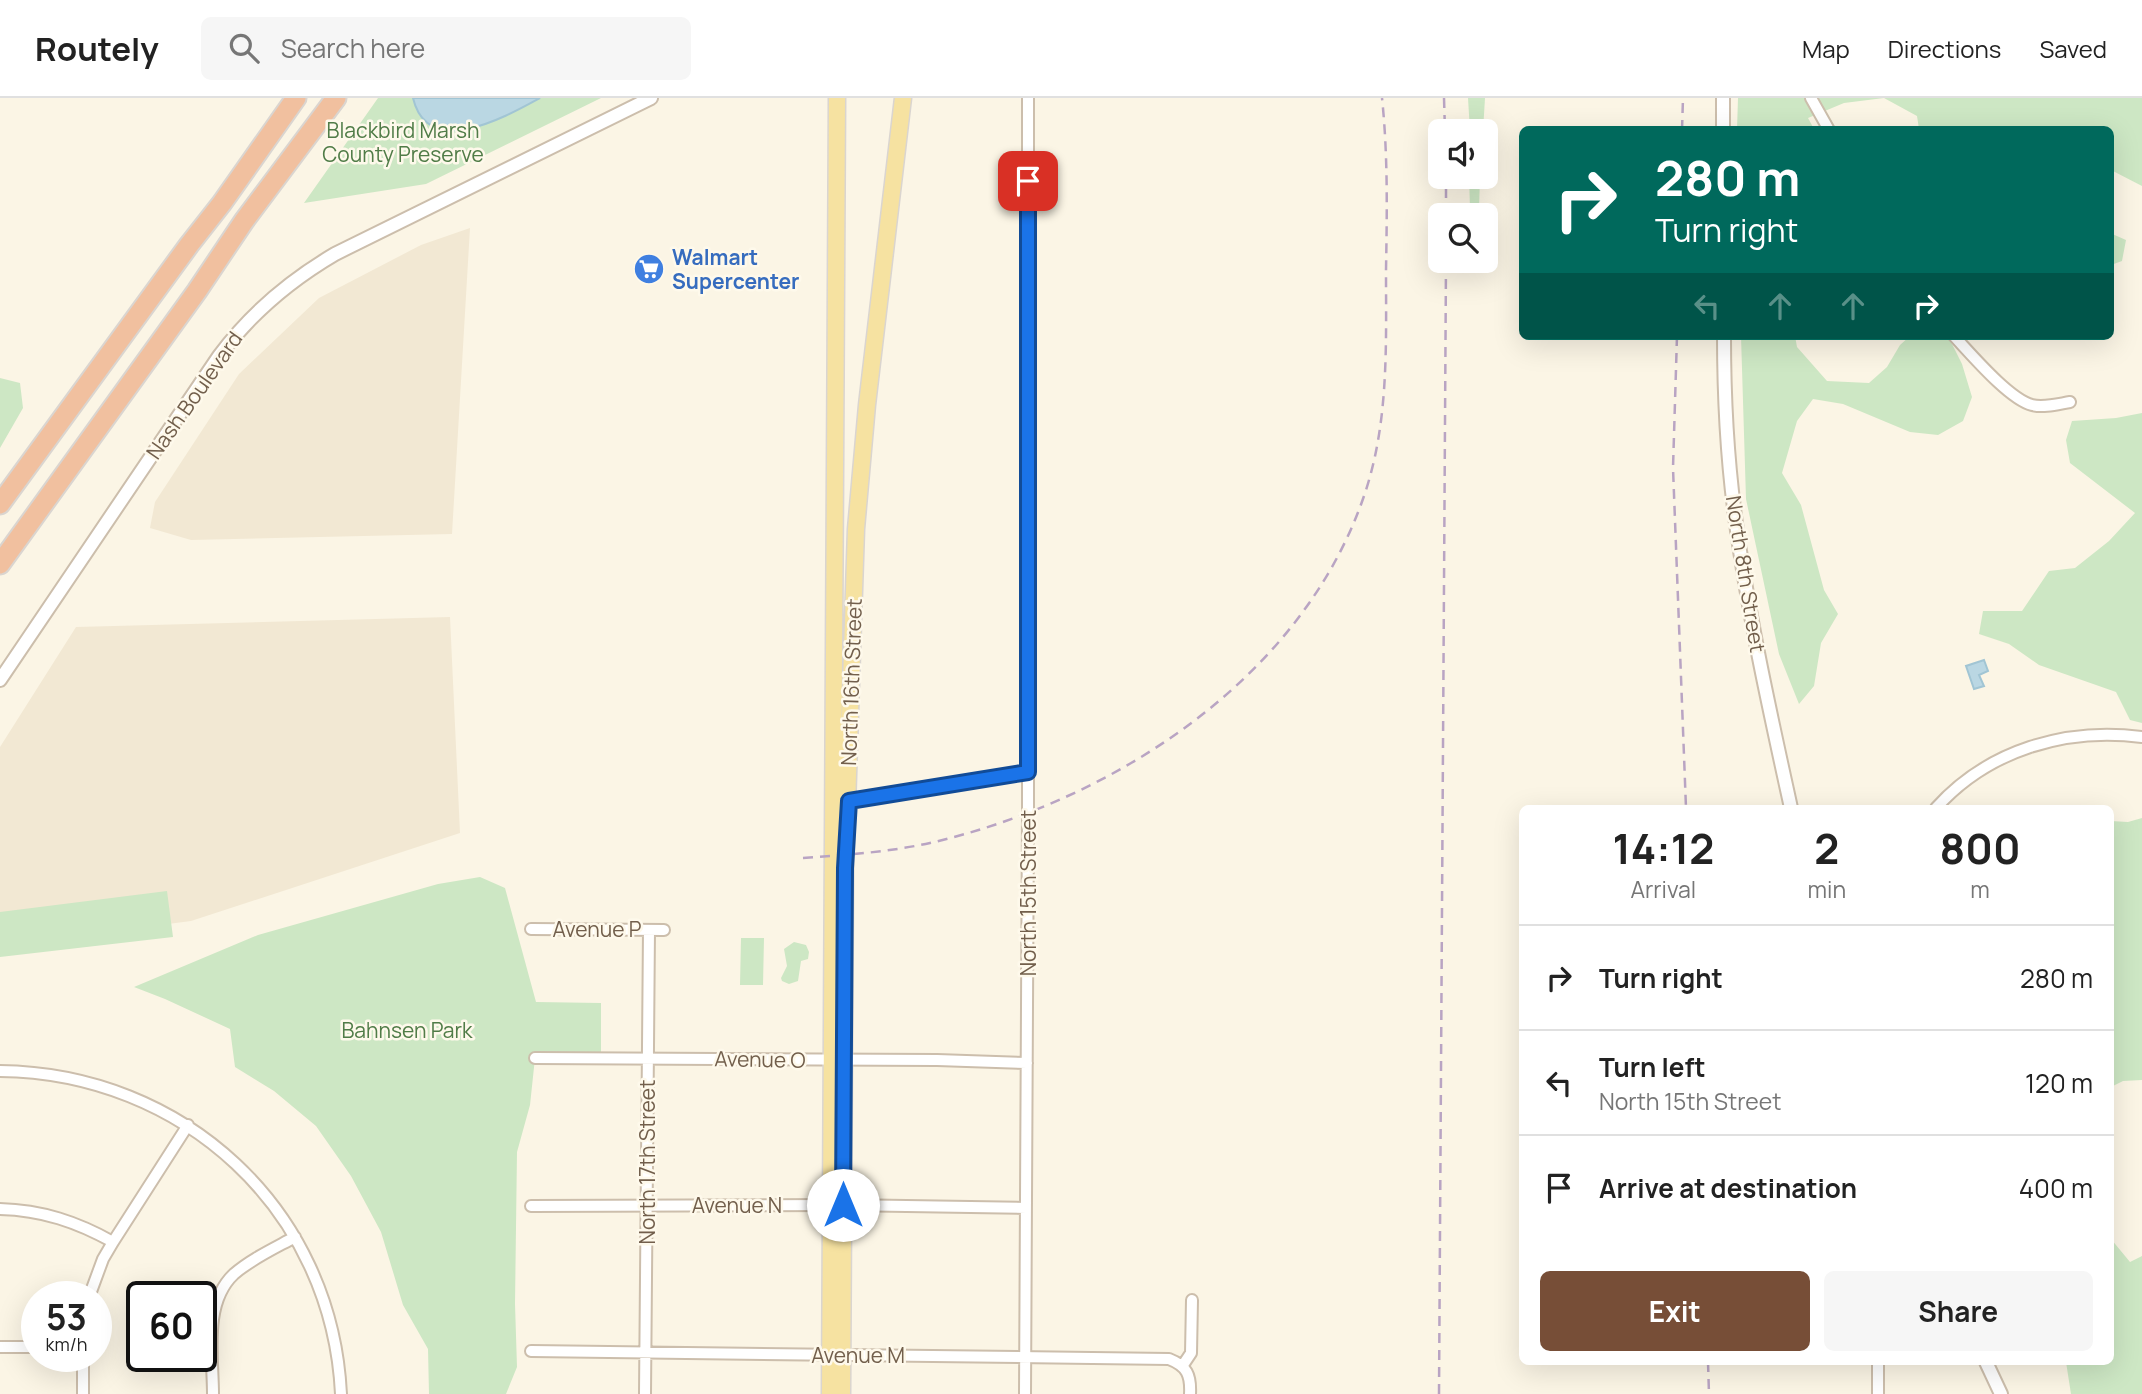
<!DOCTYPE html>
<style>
:root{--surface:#fff;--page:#f6f6f6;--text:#222;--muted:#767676;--line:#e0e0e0;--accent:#774e37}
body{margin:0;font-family:Manrope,sans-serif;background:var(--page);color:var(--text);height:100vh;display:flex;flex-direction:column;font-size:26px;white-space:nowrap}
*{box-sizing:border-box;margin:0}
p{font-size:23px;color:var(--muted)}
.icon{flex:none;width:38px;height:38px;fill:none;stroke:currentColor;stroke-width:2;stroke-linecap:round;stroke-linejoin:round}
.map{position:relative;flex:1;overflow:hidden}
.details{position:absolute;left:1519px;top:707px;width:595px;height:560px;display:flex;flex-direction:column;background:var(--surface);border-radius:10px;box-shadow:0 7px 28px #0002}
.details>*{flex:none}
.hud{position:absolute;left:1519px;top:28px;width:595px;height:214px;border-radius:10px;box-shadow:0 7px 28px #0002;background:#00695c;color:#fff;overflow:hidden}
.fabs{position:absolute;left:1428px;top:21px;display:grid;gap:14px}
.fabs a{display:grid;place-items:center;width:70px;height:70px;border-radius:10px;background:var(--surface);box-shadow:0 7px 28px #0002;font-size:35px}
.speed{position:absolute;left:21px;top:1183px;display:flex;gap:14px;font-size:35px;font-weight:700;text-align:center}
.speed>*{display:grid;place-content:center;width:91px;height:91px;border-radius:50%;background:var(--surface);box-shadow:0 7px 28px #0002;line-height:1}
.speed small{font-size:18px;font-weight:400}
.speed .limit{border:4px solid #111;border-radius:10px;background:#fff;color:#111}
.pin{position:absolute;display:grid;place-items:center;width:60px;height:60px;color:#fff;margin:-30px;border-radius:14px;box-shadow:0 4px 10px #0006}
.me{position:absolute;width:77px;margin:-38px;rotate:0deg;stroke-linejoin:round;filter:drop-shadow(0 0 5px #0008)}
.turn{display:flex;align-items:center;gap:24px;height:147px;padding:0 21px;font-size:32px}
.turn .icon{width:91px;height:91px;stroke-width:2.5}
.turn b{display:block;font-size:49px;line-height:60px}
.lanes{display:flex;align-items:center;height:66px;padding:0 21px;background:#0003;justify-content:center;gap:35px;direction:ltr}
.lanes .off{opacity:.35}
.eta{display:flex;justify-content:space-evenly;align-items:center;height:119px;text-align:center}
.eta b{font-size:42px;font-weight:700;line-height:49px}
.primary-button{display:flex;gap:14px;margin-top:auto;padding:14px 21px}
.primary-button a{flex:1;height:80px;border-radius:10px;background:var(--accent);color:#fff;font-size:28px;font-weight:700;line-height:80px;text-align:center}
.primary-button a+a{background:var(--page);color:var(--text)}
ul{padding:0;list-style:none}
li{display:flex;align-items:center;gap:21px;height:105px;padding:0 21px;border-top:2px solid var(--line)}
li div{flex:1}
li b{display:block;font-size:26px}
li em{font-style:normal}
header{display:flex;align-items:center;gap:42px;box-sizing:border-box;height:98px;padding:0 35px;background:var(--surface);border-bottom:2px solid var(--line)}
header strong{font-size:33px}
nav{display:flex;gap:38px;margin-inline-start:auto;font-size:24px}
.search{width:490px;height:63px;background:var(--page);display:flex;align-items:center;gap:18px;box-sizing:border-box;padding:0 24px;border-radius:10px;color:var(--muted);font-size:26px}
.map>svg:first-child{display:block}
.residential{fill:#f2e8d3}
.green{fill:#cde7c4}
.water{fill:#bad7e3;stroke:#a1c5d4;stroke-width:2}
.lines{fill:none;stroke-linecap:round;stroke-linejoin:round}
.minor-casing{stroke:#ccbeac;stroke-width:14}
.tertiary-casing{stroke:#ccbeac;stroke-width:16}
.primary-casing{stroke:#dad5d0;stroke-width:19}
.motorway-casing{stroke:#dad5d0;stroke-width:23}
.minor{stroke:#fff;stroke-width:10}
.tertiary{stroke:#fff;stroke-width:12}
.primary{stroke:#f6e2a1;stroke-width:16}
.motorway{stroke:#f1c09f;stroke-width:19}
.rail{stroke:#b9a4c3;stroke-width:2.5;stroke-dasharray:10 7;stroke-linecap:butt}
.route-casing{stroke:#114b97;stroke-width:18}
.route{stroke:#1a73e8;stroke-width:12}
.labels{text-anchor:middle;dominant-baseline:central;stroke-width:5;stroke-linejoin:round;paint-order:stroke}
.park-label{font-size:21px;fill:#507c47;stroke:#fef9eb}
.shop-label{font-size:21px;font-weight:bold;fill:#366cbe;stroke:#fef9eb;text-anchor:start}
.street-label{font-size:21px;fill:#725f4c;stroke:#fef9eb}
</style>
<header>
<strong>Routely</strong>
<div class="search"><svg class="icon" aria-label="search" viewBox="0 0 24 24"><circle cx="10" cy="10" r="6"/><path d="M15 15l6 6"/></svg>Search here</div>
<nav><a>Map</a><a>Directions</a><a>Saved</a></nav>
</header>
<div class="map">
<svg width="2142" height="1296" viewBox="0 0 2142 1296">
<rect width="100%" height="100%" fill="#fbf5e5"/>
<path class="residential" d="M470,130L452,436L191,442L150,430L155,404L239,276L319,200L421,147Z
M450,519L460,735L191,823L0,848V649L76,529Z"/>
<path class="green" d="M378,0H601L426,86L304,105Z
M1468,0H1485L1483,33H1470Z
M1738,0H2142V88L2111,72L2110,32L1919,31L1917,18L1884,0L1844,5L1808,20L1814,31L1737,32Z
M1469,79H1480L1479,111L1474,117L1470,110Z
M2110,135L2126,142L2122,163L2111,167Z
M1741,238H1795L1797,249L1827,283L1869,285L1887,269L1900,247L1910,238H1948L1962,266L1972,299L1963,323L1938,337L1910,334L1843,306L1813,301L1797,323L1782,375L1801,407L1824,492L1838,516L1821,545L1814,588L1799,606L1779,556L1746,401Z
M0,280L20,285L23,310L0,350Z
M2142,315V625L2130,622L2116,594L2039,567L2009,546L1979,536L1983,513H2022L2049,473L2075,470L2109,443L2135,415L2070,365L2066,342L2072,323L2116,320Z
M2142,720V982L2123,983L2111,989V723L2128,724Z
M480,779L505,790L536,904L601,905V960H535L530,1007L517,1054L515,1206L517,1269L506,1296H429L428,1251L403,1207L381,1134L351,1078L316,1028L274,993L235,969L230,931L165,901L134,889L258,837L438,786Z
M167,793L173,839L0,859V814Z
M741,840H764L763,887H740Z
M794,844L806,847L809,854L808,861L801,863L798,883L789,886L782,883L781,880L787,868L784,851Z
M2111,1141L2130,1164L2142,1158V1296H2071L2066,1264H2110Z"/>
<path class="water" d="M413,0H540C507,18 428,63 413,0Z
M1984,562L1988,573L1979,577L1984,588L1974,591L1966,568Z"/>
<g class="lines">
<g class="minor-casing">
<path id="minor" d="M1811,0L1829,32
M1954,238C1971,256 2009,301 2032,307C2044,310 2058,306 2070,304
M849,703L1028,674
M1936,710C1988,652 2066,629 2142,639
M531,831L664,832
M535,960L937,962L1027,965
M0,973C183,975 332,1111 341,1296
M531,1108L843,1107L1026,1110
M0,1111C42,1112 77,1124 113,1144
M89,1199L103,1161L113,1144L188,1027
M0,1249H37
M531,1253L1169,1261C1187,1268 1191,1277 1190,1296
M1878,1264V1296
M1183,1267L1191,1255L1192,1202
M83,1296V1258
M213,1296C213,1258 203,1205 234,1176C251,1161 275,1150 295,1139
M645,1296L649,832
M1025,1296L1028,714V0"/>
</g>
<g class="tertiary-casing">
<path id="tertiary" d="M1723,0V32
M1724,238C1724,298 1727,358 1735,418C1748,516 1770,614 1791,710
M0,582L219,258C251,215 289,183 335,156L651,0
M1986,1264L2001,1296"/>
</g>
<g class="primary-casing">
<path id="primary" d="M830,1296L837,0
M842,1296L845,770L856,431L867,307L903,0"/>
</g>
<g class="motorway-casing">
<path id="motorway" d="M0,406L189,147L222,105L296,0
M0,466L197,193L244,123L336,0"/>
</g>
<use href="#minor" class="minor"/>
<use href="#tertiary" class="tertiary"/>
<use href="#primary" class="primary"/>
<use href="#motorway" class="motorway"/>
<path class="rail" d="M1444,0L1445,33
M1682,32L1683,0
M1446,117V79
M1677,238L1673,370L1686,710
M803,760C846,757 889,754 930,745C1112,703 1301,582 1364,398C1389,325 1386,249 1386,172C1387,115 1388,57 1382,0
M1708,1264L1709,1296
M1439,1296L1446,163"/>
</g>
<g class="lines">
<g class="route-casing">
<path id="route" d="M843,1107L845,770L849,703L1028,674V83"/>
</g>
<use href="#route" class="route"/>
</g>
<defs>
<g id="supermarket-disc" transform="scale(1.575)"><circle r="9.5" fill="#3f7fe0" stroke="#fef9eb"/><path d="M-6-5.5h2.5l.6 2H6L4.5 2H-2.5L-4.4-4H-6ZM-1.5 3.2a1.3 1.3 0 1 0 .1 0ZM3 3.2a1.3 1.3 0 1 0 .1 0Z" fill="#fff"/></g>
</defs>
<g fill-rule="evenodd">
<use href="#supermarket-disc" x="649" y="171"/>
</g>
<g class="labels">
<g class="park-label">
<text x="403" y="32">Blackbird Marsh<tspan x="403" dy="24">County Preserve</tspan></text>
<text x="407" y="932">Bahnsen Park</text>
</g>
<g class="shop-label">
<text x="672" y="159">Walmart<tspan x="672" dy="24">Supercenter</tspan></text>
</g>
<g class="street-label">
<text transform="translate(194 297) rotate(-55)">Nash Boulevard</text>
<text transform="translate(1746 476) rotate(81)">North 8th Street</text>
<text transform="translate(851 584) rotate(-88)">North 16th Street</text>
<text transform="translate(1028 795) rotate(-90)">North 15th Street</text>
<text x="597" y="831">Avenue P</text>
<text transform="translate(760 961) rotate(1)">Avenue O</text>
<text transform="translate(647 1064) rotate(-90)">North 17th Street</text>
<text x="737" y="1107">Avenue N</text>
<text x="858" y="1257">Avenue M</text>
</g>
</g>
</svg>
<div class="fabs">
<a><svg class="icon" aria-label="sound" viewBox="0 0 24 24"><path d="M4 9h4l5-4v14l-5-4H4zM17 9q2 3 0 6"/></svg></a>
<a><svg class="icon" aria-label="search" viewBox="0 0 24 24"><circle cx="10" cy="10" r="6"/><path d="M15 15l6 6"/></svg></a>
</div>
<div class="speed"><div>53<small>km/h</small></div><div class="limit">60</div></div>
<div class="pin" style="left:1028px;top:83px;background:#d93025"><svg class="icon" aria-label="arrive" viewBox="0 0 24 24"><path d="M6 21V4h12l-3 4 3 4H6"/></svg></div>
<svg class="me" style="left:843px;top:1107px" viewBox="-20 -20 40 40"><circle r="19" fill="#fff"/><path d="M0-13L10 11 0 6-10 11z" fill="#1a73e8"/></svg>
<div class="hud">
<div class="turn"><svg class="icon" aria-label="right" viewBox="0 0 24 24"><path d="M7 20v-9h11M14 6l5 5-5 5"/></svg><div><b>280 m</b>Turn right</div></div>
<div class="lanes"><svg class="icon off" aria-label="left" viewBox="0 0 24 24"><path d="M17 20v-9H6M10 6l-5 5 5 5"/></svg><svg class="icon off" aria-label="ahead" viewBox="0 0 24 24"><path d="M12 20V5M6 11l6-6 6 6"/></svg><svg class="icon off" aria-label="ahead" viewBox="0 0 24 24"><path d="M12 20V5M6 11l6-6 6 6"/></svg><svg class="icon" aria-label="right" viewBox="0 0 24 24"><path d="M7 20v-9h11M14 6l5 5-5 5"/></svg></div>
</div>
<section class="details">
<div class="eta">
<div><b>14:12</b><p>Arrival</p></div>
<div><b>2</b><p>min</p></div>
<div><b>800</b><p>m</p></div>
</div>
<ul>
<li><svg class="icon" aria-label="right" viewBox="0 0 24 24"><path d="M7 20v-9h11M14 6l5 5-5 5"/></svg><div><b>Turn right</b></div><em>280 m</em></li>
<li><svg class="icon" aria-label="left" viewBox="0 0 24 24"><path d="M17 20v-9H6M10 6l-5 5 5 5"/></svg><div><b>Turn left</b><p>North 15th Street</p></div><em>120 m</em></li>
<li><svg class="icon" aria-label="arrive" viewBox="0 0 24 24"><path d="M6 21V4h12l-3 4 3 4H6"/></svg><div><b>Arrive at destination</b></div><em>400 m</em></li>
</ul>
<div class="primary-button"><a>Exit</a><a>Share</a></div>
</section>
</div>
